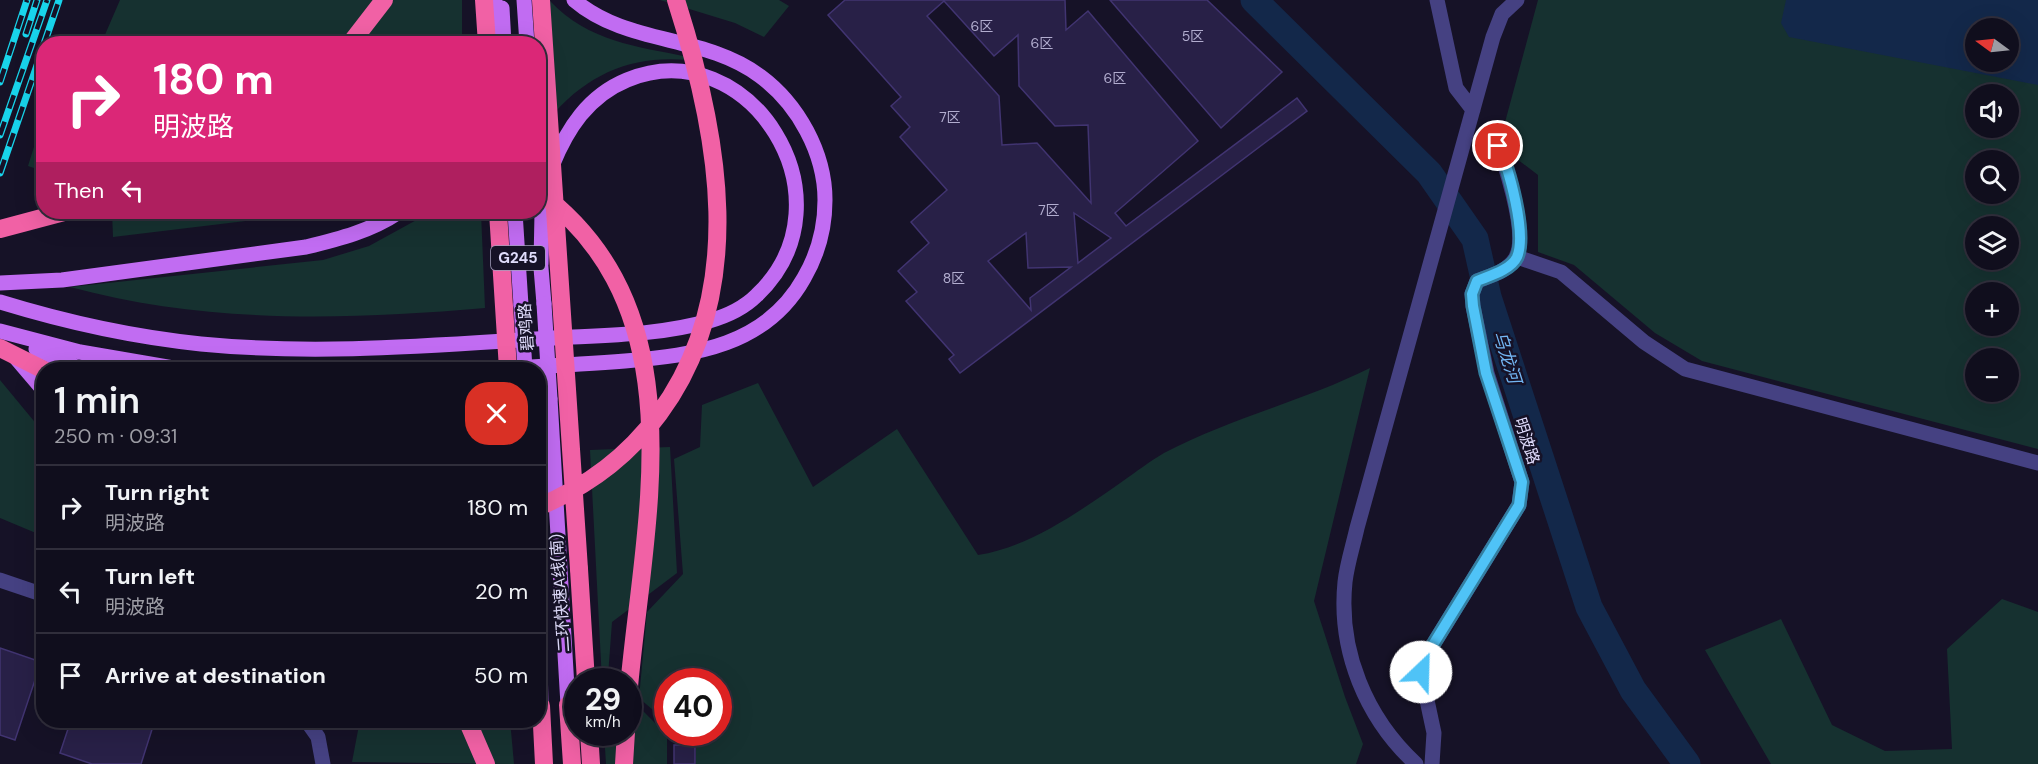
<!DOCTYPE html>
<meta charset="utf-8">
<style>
:root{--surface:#100e1d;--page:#1e1c2a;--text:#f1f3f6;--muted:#9c9ca4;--line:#302e3b}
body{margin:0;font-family:"DM Sans","Noto Sans SC",sans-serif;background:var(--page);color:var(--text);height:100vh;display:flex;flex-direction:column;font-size:22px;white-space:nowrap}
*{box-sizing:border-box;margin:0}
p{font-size:20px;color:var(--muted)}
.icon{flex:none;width:33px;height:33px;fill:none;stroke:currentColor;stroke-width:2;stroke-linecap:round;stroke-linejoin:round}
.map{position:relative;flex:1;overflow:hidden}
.sheet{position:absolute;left:36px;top:362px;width:510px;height:366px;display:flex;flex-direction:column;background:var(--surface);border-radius:24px;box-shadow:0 6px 24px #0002,0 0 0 2px var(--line)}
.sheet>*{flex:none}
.hud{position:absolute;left:36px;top:36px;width:510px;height:183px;border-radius:24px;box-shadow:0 6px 24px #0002,0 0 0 2px var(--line);background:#db2777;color:#fff;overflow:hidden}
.needle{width:39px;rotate:285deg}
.fabs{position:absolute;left:1965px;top:18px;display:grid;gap:12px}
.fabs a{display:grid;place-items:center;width:54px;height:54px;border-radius:50%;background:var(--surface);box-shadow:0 6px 24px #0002,0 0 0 2px var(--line);font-size:30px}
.speed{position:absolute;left:564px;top:668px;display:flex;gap:12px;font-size:30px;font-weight:700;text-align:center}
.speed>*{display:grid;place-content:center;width:78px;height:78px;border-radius:50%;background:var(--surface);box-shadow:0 6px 24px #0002,0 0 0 2px var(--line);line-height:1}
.speed small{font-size:15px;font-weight:400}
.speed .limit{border:9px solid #d22;background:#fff;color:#111}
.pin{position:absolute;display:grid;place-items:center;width:51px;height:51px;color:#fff;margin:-26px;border:3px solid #fff;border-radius:50%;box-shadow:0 2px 6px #0007}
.me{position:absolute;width:66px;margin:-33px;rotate:24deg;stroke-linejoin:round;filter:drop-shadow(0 0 4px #0008)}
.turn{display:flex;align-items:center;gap:21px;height:126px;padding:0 18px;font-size:27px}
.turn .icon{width:78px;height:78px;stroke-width:2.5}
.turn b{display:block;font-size:42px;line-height:51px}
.then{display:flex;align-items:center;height:57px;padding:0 18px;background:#0003;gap:12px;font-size:22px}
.round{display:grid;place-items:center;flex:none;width:63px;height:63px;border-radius:24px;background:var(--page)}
.summary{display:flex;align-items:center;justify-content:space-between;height:102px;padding:0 18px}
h1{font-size:36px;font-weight:600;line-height:45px}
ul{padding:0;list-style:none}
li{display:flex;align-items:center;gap:18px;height:84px;padding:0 18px;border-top:2px solid var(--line)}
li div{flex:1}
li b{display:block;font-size:22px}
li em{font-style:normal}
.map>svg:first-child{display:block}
.green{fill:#163130;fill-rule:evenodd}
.water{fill:#13284a;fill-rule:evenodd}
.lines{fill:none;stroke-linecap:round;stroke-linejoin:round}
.river{stroke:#13284a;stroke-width:27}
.building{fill:#282047;stroke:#413471;stroke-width:1.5;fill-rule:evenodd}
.minor{stroke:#454182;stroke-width:15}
.major{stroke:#c16cf2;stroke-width:15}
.highway{stroke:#f161a5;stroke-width:18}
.rail-casing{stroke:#18d4eb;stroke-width:7}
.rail{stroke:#161227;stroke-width:4.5;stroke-dasharray:14;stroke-linecap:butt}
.major-bridge{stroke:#c16cf2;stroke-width:15}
.highway-bridge{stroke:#f161a5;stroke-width:18}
.route-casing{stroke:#337fa1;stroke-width:15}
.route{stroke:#4fc3f7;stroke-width:10}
.labels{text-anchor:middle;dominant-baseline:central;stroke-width:5;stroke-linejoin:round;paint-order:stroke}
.number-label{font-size:14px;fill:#b2adcf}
.shield{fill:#161227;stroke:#a39fbc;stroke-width:1.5}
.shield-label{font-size:15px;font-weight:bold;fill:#e0dcfc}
.street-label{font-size:16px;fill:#e0dcfc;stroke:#161227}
.water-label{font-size:18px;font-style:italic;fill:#73b6f3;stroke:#161227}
</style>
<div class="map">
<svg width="2038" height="764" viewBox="0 0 2038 764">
<rect width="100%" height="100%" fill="#161227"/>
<path class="green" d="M120,0H462V43L101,44Z
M660,0H779L789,6L764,37L735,23Z
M1538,0H2038V449L1702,361L1655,333L1574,265L1538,252V175L1513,156L1504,126ZM1976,28H2008V62H1976ZM1976,94H2008V128H1976ZM1976,160H2008V194H1976ZM1976,226H2008V260H1976ZM1976,292H2008V326H1976ZM1976,358H2008V392H1976Z
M550,1C589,42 636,46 688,57V60C635,55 591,72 555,112Z
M43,118V171L28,166Z
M112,212H320L113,237Z
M431,212H481L485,308C345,320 207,324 70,287L323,260L369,246Z
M1370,368L1314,601L1345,697L1363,744L1356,764H696V746L679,732H718V681H668L667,722L639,698L647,612L683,574L674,459L700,447L702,405L758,383L813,487L897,429L978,555C1030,547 1080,511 1123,481C1136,472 1150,461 1164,453C1230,418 1304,401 1370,368Z
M0,380L43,432V536L0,518Z
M670,447L677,573L612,622L608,676L612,681H602L590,450Z
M2002,599L2038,612V764H1771L1705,650L1781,619L1832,725L1885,751L1952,749L1947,649Z
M629,697L667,735V764H606L604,732H628Z
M360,720H510L514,764L352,762Z"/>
<path class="water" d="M1786,0H2038V85L1789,37L1781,23ZM1976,28H2008V62H1976Z"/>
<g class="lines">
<path class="river" d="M1254,0L1429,173L1475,239L1488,297L1589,607L1633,690L1687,764"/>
</g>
<path class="building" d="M845,0H1065L1066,30L1088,11L1198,141L1115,213L1126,226L1297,98L1307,111L960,373L949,359L954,355L906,301L917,292L898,271L929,243L911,222L947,190L900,137L910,127L891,106L901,97L828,15ZM944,1L994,56L1018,35L1019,86L1055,126L1088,125L1091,203L1037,143L1002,145L999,96L927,16ZM1074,213L1111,238L1078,263ZM1026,233L1028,268L1071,267L1030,298L1031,310L988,261Z
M1110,0H1207L1282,72L1221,128Z
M0,648L41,662L15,740L0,735Z
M71,720H155L141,764H92L60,753Z
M674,745H695V764H674Z"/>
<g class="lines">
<path class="minor" d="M1437,0L1456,88L1473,110
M1517,257L1561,272L1644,342L1685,369L2038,463
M0,580L44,595
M306,720L318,737L323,764
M1416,764C1366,718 1338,651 1345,582C1347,564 1353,546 1357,528L1493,37L1502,14L1517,0
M1432,764L1434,733L1421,672L1423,661L1519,505L1522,482L1487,373L1473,306L1472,294L1477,281C1490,276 1509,271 1516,257C1529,233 1503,156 1492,131"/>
<path class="major" d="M524,0L527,44
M502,8L504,44
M492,30L495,0
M515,212L521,305
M540,256L544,304
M541,264L542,213L546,189
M0,283L62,280L306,247C339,239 371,231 399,212
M0,302C65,322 133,337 201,344C313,355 424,346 536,339C592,335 654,337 709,321C727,316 744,308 757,295C857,200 749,30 627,80C588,96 567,129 552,166
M0,331L80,352L179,369
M36,349L81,369
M15,357L44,391
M512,368C549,366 587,364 625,361C695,355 766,346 804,278C818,254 825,228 825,200C825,153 798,104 760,76C704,34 628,46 574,0
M550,399L568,705
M538,577L541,706"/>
<path class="highway" d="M484,0L487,44
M350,44L384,0
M0,229L64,212
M579,569L586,681
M568,705L572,764
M541,706L544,764
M467,720L486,764
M589,732L591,764
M624,764L626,732"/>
<g class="rail-casing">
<path id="rail" d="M26,34L37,0
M44,44L59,0
M0,82L27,0
M0,135L47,0
M0,173L44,45"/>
</g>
<use href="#rail" class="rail"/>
<path class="major-bridge" d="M544,304L550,399
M521,305L525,369"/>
<path class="highway-bridge" d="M541,0L579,569
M538,191C703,313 642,526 628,698
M498,212L508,369
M0,348L44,370
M538,507C587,487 628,456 659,414C749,292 719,134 676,0"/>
</g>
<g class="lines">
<g class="route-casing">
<path id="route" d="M1421,672L1423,661L1519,505L1522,482L1486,373L1473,306L1472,294L1477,281C1489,276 1511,270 1517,257C1527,234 1509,168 1498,146"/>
</g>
<use href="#route" class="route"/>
</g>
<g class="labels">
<g class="number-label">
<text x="982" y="26">6区</text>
<text x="1193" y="36">5区</text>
<text x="1042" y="43">6区</text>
<text x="1115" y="78">6区</text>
<text x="950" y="117">7区</text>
<text x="1049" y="210">7区</text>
<text x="954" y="278">8区</text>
</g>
<rect class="shield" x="491" y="246" width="54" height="24" rx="4.5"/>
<g class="shield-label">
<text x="518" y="258">G245</text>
</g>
<g class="street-label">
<text transform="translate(526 327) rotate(-94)">碧鸡路</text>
<text transform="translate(1527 441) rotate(72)">明波路</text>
<text transform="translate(560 593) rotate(-94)">二环快速A线(南)</text>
</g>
<g class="water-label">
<text transform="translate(1507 357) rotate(72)">乌龙河</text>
</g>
</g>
</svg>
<div class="fabs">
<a><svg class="needle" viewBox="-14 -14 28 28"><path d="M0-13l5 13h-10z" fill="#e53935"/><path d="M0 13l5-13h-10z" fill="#9c9ca4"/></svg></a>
<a><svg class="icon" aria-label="sound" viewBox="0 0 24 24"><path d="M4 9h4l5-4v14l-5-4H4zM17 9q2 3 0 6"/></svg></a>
<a><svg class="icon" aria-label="search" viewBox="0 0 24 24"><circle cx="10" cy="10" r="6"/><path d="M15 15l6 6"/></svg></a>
<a><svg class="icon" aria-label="layers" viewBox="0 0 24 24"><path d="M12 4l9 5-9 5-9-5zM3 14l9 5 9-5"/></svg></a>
<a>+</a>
<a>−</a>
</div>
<div class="speed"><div>29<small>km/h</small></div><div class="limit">40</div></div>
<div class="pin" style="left:1498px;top:146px;background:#d93025"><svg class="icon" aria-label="arrive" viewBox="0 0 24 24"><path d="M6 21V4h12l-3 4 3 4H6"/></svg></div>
<svg class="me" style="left:1421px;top:672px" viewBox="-20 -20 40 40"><circle r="19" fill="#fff"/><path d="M0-13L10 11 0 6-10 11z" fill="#4fc3f7"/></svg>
<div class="hud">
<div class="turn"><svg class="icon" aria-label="right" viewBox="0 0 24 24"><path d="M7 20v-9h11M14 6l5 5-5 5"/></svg><div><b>180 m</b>明波路</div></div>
<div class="then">Then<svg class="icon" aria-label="left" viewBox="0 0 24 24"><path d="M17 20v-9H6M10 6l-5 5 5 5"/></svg></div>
</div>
<section class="sheet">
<div class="summary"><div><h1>1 min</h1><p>250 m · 09:31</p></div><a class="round" style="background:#d93025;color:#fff"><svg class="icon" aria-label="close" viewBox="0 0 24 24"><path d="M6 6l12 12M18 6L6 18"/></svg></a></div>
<ul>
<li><svg class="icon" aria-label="right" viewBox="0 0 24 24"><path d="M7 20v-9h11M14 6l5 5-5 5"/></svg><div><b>Turn right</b><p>明波路</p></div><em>180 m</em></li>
<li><svg class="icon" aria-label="left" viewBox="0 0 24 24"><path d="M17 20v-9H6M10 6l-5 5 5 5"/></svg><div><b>Turn left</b><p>明波路</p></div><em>20 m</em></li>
<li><svg class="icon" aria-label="arrive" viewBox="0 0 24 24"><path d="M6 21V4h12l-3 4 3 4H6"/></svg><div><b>Arrive at destination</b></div><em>50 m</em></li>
</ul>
</section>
</div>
